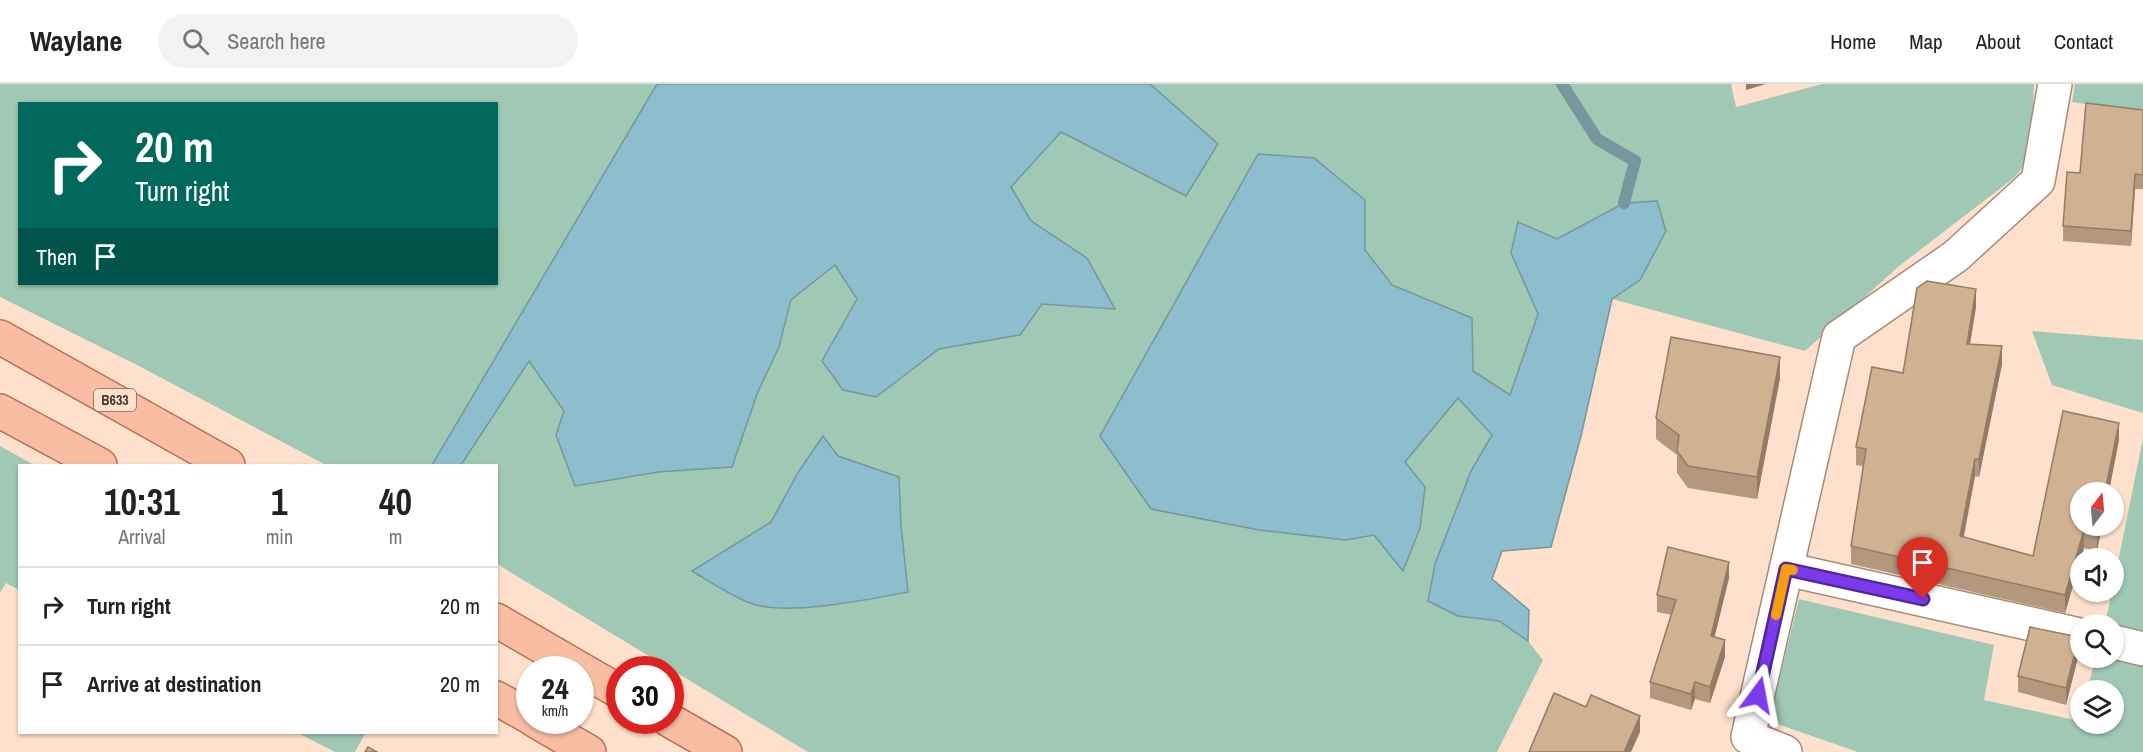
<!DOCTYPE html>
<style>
:root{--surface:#fff;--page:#f2f2f2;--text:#222;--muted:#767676;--line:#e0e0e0}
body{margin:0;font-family:"Archivo Narrow",sans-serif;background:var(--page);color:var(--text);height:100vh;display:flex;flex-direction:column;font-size:22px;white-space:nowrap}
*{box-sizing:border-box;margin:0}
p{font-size:20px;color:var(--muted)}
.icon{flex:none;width:33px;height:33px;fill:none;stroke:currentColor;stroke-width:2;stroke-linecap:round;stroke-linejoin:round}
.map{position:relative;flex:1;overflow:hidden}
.panel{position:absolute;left:18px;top:380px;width:480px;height:270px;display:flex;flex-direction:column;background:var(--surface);border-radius:0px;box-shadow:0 2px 4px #0004}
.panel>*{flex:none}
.guide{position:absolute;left:18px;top:18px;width:480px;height:183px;border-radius:0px;box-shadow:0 2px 4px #0004;background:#00695c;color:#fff;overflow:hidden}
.needle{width:39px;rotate:16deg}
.fabs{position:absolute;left:2070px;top:398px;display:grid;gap:12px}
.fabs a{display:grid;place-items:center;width:54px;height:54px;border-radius:50%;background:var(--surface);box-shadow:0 2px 4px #0004;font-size:30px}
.speed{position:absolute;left:516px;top:572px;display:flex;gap:12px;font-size:30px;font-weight:700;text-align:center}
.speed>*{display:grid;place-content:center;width:78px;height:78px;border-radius:50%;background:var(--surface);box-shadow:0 2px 4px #0004;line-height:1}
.speed small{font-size:15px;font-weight:400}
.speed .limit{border:9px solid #d22;background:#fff;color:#111}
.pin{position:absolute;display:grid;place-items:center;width:51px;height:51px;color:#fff;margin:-62px -26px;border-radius:50% 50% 50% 0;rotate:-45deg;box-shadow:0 0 6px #0007}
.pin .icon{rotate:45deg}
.me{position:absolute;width:66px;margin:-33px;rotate:13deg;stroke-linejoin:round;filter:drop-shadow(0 0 4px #0008)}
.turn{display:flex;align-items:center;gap:21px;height:126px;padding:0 18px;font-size:27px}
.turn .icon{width:78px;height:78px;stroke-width:2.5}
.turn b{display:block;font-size:42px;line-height:51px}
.then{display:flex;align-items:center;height:57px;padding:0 18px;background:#0003;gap:12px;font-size:22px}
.eta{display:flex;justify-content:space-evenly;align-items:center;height:102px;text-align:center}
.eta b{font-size:36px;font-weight:800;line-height:42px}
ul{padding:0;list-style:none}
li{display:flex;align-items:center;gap:18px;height:78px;padding:0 18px;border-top:2px solid var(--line)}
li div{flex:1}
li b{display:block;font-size:22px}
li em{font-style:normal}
header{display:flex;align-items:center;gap:36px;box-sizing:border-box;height:84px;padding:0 30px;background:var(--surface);border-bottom:2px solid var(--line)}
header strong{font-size:28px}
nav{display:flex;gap:33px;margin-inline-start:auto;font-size:21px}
.search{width:420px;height:54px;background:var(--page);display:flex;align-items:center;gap:15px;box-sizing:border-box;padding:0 21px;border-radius:33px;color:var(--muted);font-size:22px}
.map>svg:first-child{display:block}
.green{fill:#9fc9b5;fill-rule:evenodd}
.water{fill:#8dbecd;stroke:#77969e;stroke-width:1.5}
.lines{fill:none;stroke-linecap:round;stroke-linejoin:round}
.stream{stroke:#77969e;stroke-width:12}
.minor-casing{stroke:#a78b79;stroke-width:36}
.major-casing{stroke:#b77253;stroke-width:36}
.minor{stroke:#fff;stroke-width:33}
.major{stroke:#f9bda3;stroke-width:33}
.wall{fill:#b3987d}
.shaded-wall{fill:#927c66}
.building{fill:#d0b191;stroke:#927c66;stroke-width:1.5}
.route-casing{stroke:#51269a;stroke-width:15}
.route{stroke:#7c3aed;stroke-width:10}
.slow{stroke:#f59e0b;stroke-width:10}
.labels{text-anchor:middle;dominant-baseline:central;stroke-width:5;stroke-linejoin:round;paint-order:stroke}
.shield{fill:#fee0cc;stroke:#7c6a60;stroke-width:1.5}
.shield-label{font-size:14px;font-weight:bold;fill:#443831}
</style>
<header>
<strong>Waylane</strong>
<div class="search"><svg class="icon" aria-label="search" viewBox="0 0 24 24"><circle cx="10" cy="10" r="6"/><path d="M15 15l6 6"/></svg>Search here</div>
<nav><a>Home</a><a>Map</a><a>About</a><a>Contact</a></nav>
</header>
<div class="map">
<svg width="2143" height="668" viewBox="0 0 2143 668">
<rect width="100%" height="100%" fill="#fee0cc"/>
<path class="green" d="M0,0H657L432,381H326L137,281L0,213ZM20,20H496V200H20Z
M1150,0H1731L1736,23L1822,0H2034L2031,73L2015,93L1898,183L1805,267L1612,215L1640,196L1624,119L1557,155L1511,169L1538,230L1510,311L1473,287L1472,234L1392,201L1365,166L1364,116L1346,456L1374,451L1405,378L1458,314L1492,351L1471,387L1458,532L1499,537L1528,557L1543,576L1497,668H808L497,480L496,381H461L529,277L564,327L556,352L658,388L731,382L757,310L779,263L792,216L835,181L857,215L876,313L939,265L1020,251L1042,220L1114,224L1087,174L1031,137L1010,103L1062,48L1218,60Z
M2075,0H2143V28L2072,18Z
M2032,247L2143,256V329L2052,301Z
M2143,354V668H1858L1769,637L1799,515L1994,561L1984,616L2079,637L2080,632V639H2114V606H2087L2096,573H2114V540H2105L2112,507H2114V498Z
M0,362L34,381H20L19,506L6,499L0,509Z
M296,648H366L355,668H335Z"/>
<path class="water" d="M657,0H1150L1218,60L1186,112L1061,48L1011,103L1031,137L1087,174L1115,225L1042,220L1020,251L939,265L876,313L843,306L822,277L857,215L835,181L791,216L779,263L757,310L732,383L658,388L575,402L556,351L564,327L529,277L461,381H432Z
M1258,70L1314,74L1365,116V166L1392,201L1472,234L1473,287L1510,311L1538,230L1511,169L1518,138L1557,155L1624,119L1657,117L1666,147L1640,196L1612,215L1581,352L1551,463L1502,467L1492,495L1529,526L1528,557L1499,537L1458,532L1428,517L1435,480L1471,387L1492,351L1458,314L1405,378L1425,403L1420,444L1403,487L1374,451L1346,456L1259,446L1151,425L1100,352Z
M823,352L838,372L899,393L901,441L908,508C871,515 787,532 753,520C736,515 709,497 692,487L771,438L799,387Z"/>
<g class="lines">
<path class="stream" d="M1562,0L1597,55L1635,77L1624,119"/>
<g class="minor-casing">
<path id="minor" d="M1786,485L2080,551
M2114,558L2143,565
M1785,668L1748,653L1839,253L1956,172L2038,97L2055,0"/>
</g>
<g class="major-casing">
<path id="major" d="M0,253L228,381
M0,327L100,381
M496,536L620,608
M496,614L530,633
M534,636L589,668
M669,636L725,668"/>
</g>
<use href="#minor" class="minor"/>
<use href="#major" class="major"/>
</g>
<path class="wall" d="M2143,26V105H2135L2131,162L2063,157V142L2080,89Z
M1976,223L1970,260L2002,280L1979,393L1975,392L1964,453L2033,472L2119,356L2080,441H2102L2097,467L2084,464L2065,529L1851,480V462L1863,382L1856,381V363L1903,289Z
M1780,294L1757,415L1688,404L1677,389V371L1656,355V334Z
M1729,494L1714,553L1725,573L1710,619L1695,615L1691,626L1650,614V598L1672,531L1657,528V511Z
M2079,569L2066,621L2018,608V592Z"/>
<path class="shaded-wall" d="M1746,0H1766L1746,6Z
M2135,90V105L2131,162V147Z
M1976,205V223L1967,278V260Z
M2002,262V280L1979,393V375Z
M1780,273V294L1757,415V393Z
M2119,339V356L2109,408H2105Z
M1975,375V392L1960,470V452Z
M2098,441H2102L2097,467V449Z
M2084,446V464L2065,529V511Z
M1729,478V494L1711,568V552Z
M2079,553V569L2066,621V604Z
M1725,556V573L1710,619V603Z
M1695,598V615L1691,626V610Z
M1640,632V648L1631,668H1624Z"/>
<path class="building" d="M2086,19L2143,26V91L2135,90L2131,147L2063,142L2067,88L2080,89Z
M1927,197L1976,205L1967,260L2002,262L1979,375H1975L1960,452L2033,472L2063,327L2119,339L2105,408H2080V441H2098L2097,449L2084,446L2065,511L1851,462L1866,365L1856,363L1872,283L1903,289L1917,204Z
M1671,253L1780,273L1757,393L1688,382L1677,367L1679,351L1656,334Z
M1668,463L1729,478L1711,552L1725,556L1710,603L1695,598L1691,610L1650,598L1676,516L1657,511Z
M2030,543L2079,553L2066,604L2018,592Z
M1554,609L1586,623L1591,611L1640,632L1624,668H1529Z
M368,663L377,668H365Z"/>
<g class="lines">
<g class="route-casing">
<path id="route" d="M1758,611L1786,485L1923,515"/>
</g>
<use href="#route" class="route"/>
<path class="slow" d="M1776,531L1786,485L1793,486"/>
</g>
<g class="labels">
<rect class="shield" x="94" y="305" width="42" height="22" rx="4.5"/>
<g class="shield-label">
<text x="115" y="316">B633</text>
</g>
</g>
</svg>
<div class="fabs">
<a><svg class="needle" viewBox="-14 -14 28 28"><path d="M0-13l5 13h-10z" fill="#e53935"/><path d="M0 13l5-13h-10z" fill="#767676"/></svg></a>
<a><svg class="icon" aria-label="sound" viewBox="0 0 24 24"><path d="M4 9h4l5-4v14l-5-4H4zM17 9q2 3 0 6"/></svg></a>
<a><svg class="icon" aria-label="search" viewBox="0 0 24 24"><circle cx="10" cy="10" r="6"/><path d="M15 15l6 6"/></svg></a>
<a><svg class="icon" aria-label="layers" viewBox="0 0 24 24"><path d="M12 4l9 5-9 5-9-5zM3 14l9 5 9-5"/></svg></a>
</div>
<div class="speed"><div>24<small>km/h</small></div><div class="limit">30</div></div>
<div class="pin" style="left:1923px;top:515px;background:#d93025"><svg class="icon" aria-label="arrive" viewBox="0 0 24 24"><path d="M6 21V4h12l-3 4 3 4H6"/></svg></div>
<svg class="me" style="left:1758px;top:611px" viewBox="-20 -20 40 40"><path d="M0-17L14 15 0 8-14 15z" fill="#7c3aed" stroke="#fff" stroke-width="4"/></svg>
<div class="guide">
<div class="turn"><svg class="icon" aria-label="right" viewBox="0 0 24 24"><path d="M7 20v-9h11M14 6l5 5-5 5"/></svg><div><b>20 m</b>Turn right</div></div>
<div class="then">Then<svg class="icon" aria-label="arrive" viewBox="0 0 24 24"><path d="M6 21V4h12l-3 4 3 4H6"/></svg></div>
</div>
<section class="panel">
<div class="eta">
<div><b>10:31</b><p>Arrival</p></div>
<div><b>1</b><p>min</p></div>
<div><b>40</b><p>m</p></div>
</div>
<ul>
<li><svg class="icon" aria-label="right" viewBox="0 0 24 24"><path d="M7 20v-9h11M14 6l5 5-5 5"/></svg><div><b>Turn right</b></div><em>20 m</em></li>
<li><svg class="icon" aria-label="arrive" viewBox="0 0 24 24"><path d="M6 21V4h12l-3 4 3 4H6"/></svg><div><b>Arrive at destination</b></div><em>20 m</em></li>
</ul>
</section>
</div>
